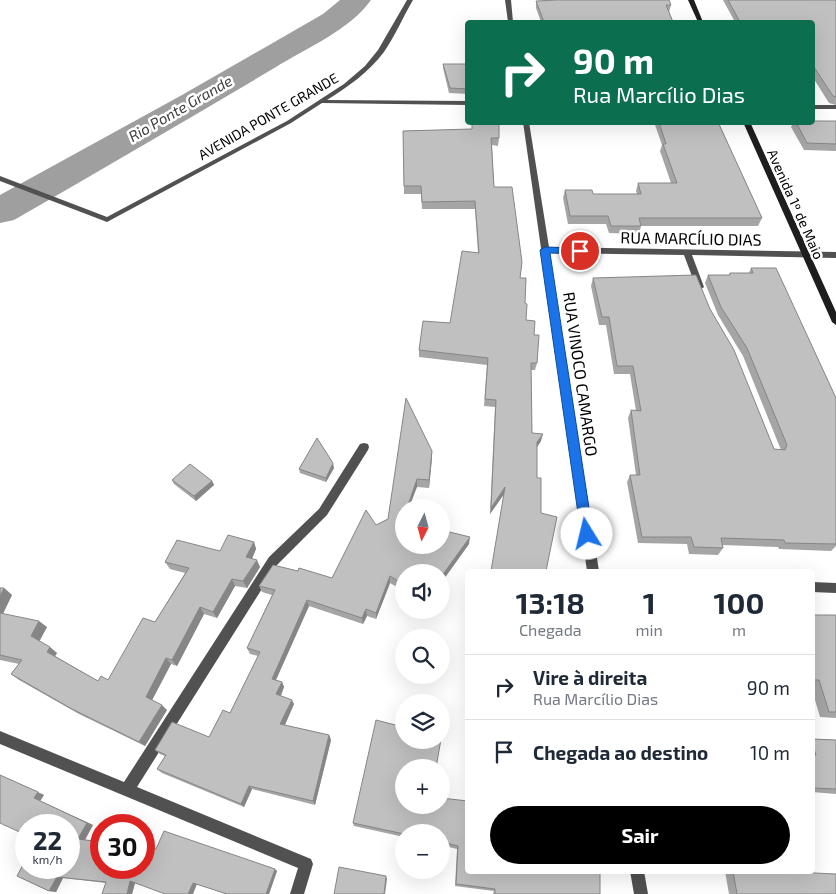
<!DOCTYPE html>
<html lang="pt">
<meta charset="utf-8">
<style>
:root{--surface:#fff;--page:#f2f2f3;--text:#1f2937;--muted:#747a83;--line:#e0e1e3;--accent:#000}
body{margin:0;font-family:"Exo 2",sans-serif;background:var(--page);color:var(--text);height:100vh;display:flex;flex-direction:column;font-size:19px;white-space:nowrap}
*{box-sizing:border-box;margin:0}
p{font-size:16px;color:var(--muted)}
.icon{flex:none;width:28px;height:28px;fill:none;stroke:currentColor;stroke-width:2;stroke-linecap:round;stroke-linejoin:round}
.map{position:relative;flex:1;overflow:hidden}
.sheet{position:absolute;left:465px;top:569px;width:350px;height:305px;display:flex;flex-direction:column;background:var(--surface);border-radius:5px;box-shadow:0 5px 20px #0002}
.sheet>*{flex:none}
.banner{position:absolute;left:465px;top:20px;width:350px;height:105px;border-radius:5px;box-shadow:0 5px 20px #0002;background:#0b6e4f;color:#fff;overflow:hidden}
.needle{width:32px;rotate:186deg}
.buttons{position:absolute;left:395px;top:499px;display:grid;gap:10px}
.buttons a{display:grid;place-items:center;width:55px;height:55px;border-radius:50%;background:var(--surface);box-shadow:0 5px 20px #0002;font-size:25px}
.speed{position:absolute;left:15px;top:814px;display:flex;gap:10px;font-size:25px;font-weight:700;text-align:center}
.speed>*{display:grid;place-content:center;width:65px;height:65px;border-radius:50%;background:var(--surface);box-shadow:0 5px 20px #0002;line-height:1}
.speed small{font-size:12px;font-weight:400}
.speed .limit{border:8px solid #d22;background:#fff;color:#111}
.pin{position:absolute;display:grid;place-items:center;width:42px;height:42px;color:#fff;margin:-21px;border:2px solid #fff;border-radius:50%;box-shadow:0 1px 5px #0007}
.me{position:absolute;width:55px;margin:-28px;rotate:351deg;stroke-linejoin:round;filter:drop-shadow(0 0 4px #0008)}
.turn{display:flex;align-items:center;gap:18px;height:105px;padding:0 25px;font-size:22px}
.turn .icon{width:65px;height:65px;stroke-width:2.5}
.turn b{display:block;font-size:35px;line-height:42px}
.eta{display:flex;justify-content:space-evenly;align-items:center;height:85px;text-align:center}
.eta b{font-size:30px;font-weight:700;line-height:35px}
.cta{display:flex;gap:10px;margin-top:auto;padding:10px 25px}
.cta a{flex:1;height:58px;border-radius:30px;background:var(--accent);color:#fff;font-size:20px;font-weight:700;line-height:58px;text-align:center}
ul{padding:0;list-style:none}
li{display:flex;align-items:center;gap:15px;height:65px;padding:0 25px;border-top:1px solid var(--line)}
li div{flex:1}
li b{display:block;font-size:19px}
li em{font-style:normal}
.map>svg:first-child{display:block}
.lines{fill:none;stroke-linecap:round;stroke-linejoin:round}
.river{fill:#9f9f9f;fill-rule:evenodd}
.street{fill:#515151;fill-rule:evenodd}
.secondary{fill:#1e1e1e;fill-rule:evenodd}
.wall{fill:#a5a5a5}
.shaded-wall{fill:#868686}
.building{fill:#c0c0c0;stroke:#868686}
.route{fill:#1a73e8;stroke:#114b97}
.labels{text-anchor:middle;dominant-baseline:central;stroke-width:5;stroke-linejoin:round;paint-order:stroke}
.far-street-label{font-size:14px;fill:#000;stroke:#fff}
.far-water-label{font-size:15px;font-style:italic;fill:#404040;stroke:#fff}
.street-label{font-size:16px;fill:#000;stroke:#fff}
</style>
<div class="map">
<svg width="836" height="894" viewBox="0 0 836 894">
<rect width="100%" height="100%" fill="#fff"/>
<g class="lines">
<path class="river" d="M340,0H371C351,29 305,49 276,67C189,119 102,169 14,220L0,223V195L182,95L323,14Z"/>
<path class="street" d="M407,0H413C403,17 395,36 384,52C369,72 348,87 327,100L468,101V105L322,103L291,123L107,222L0,181V176L107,217L287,121L344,84L365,66L378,50Z
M505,0H511L513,22H508Z
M812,105H836V109H812Z
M523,122H529L549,247L836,252V258L692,255L704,287L700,290L696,287L684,255L549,253L599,571H587Z
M364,443L368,444L369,447L368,450L327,515L277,565L137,787L311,859L313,864L304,894H290L298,868L0,744V731L124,782L269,557L319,509L360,444Z
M812,582L836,583V593L812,592Z
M630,871H644L648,894H634Z"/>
<path class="secondary" d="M688,0H694L703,22H698Z
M743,122H750L836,312V325L832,322Z"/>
</g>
<path class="wall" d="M723,0H836V105L829,103L812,76V22H735Z
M536,1L671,5L669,12L673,22H541L536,8Z
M443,64H468V94L449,93L443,68Z
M836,121V151L804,150L791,127L794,122H812Z
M472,122H499V138L498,146L492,145L494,187L520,278L525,303L526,320L534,335L537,363L535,370H531L532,433L541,441L537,446V478L541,513L546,571L504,494L490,514L495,407L484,406L487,365L419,357V350L450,323L478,253L475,209H422L421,194H404L403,131L472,129Z
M654,122H718L762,218L758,226H641L639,234L609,233L606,224H568L563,198L565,190L593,194H637L636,191L638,183H671L660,151L662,145Z
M751,268L836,398V546L831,551L779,549L778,547L722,545L723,548L718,555L689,554L687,544L638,543L627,482L630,475H636L628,418L631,410L636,411L630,374H614L606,325H599L591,286L593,278L710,309L774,449L781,450L743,356L718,315L705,283L708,275H729L730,273H749Z
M432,451L429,488L417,487L404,508V545L469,544L441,583V572H404V591L390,583L376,619L367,616L363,624L309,606L276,680L282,682L284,687L281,696L294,704L285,725L329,735L331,740L315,805L252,789L244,807L162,773L157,769L165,756L160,754L155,750L209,737L230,713L258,656L250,654L247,648L272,595L262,592L259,586L298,571L332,578L376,525L388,519Z
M334,468L326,482L300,473L299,469Z
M172,480L212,481L214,485L196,501L174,484Z
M254,542L256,549L252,559L260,567L247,588L235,586L217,618L204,614L177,666L171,664L152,700L167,710L145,746L79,714L19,680L11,674L19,664L0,660V588H4L12,595L3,614L47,627L39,641L57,653L55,656L98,681L108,680L155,622L185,573L170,569L165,562L220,551Z
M812,615H836V718L820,717L812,690Z
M403,727L404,730L441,739L436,768H404V805L600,894H493L494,891L455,886L457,849L441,845V832H404V837L354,826L353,823Z
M812,739L836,740V794L812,792Z
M0,775L44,795L40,801L93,825L85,840L277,871L269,894H226L197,884L135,883L132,894H102L106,883L63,878L56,892L49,891L17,876L69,868Z
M725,871H812L836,894H729Z"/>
<path class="shaded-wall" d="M543,434L541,441L536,449L537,442Z
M432,451V459L429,488V480Z
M333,463L334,468L326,482V478Z
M417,479V487L409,508H407Z
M212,481L214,485L196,501L194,496Z
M505,487L504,494L490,514L491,508Z
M470,537L469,544L441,583V577Z
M254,542L256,549L249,565L246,557Z
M257,560L260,567L247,588L243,581Z
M390,576V583L376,619V613Z
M232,579L235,586L217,618L213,612Z
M4,588L12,595L0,619V596Z
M307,600L309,606L274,684L272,679Z
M200,607L204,614L177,666L172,660Z
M366,609L367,616L363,624L362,618Z
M39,621L47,627L39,642L31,636Z
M50,647L57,653L54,658L47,652Z
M166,658L171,664L151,702L146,697Z
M282,682L284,687L279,699L276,694Z
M292,700L294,704L283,729L280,724Z
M162,705L167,710L145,746L139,742Z
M329,735L331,740L315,805L313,801Z
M0,775L44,795L40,801L93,825L84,841L78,839L34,798Z
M249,786L252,789L244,807L241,804Z
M275,869L277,871L269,894H266Z
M386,876L387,879L385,894H384Z
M57,877L63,878L56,892L49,891Z
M130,881L135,883L132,894H127Z
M193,883L197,884L193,894H188Z"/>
<path class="building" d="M558,0H669L671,5H666L673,22H544L536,1Z
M728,0H836V97L833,96L812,64V22H740Z
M443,64H468V89L450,88Z
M812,121H836V144L807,143L796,122H812Z
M472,122H499V138H491L494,187H512L522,262L520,278H526L525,303L527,304L526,320L535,321L534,335H539L537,363H531L532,433L543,434L537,442V478H541V513L557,517L546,571H491L505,487L491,508L496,400L485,399L488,358L419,350L423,321L450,323L462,251L479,253L475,201L422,202L421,186H404L403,131L472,129Z
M659,122H718L762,218H639L641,226H611L608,216H570L565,190H592L593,194H641L638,183H677L663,144H666Z
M751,268H776L836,398V544L785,543L784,540L721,538L723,548L694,547L691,537H642L630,475H640L631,410L641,411L633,366H617L609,317H602L593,278L696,275L710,309L734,350L774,449L785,450L787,445L747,348L721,307L708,275H730V273H753Z
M406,398L432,451L429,480L417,479L407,508H404V515L402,521H404V545H441V530L470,537L441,577V572H404V585L390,576L376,613L366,609L362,618L307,600L272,679L282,682L276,694L292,700L280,724L329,735L313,801L249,786L241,804L157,769L166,755L155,750L172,722L209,737L223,710L230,713L260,652L247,648L275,590L259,586L273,565L298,571L299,568L332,578L366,510L376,525L388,519Z
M317,438L333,463L326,478L299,469Z
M190,464L212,481L194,496L172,480Z
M228,535L254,542L246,557L257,560L243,581L232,579L213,612L200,607L172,660L166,658L146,697L162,705L139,742L72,709L11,674L22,660L0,655V613L39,621L31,636L50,647L47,652L98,681L101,676L108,680L143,618L155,622L189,568L165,562L177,540L220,551Z
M0,588H4L0,596Z
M812,615H836V712H829L819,680H812Z
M376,720L403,727V730H404V740L441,739L436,768H404V805H441V798L468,801V871H600V894H495V889L456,884L458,846L441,842V832H404V834L353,823Z
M812,739L836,740V789L812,788V755H816L812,743Z
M0,775L38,792L34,798L87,823L78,839L101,842V868H144V847L156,849L164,831L275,869L266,894H227L193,883L188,894H165L130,881L127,894H102L106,882L57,877L49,891L17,876L26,859V868H69V825H26V835L0,823Z
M812,865L814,873L836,874V894H737L733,871H812Z
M339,867L386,876L384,894H334Z"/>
<path class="route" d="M545,247L580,248L585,251L580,254L550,253L593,534L592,537L587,539L583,537L581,534L540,250Z"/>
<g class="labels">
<g class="far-street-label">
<text transform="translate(268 116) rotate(-30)">AVENIDA PONTE GRANDE</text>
<text transform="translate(796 204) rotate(66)">Avenida 1º de Maio</text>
</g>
<g class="far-water-label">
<text transform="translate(180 108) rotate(-30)">Rio Ponte Grande</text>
</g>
<g class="street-label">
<text transform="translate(691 238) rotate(1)">RUA MARCÍLIO DIAS</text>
<text transform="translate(581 374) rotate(82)">RUA VINOCO CAMARGO</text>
</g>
</g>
</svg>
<div class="buttons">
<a><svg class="needle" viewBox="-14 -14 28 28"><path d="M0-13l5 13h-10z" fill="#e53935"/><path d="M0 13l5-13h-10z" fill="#747a83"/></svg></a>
<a><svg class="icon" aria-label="sound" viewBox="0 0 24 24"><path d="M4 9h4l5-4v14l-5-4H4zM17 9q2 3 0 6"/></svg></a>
<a><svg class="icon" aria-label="search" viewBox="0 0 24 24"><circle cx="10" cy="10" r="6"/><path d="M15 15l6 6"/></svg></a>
<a><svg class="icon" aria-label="layers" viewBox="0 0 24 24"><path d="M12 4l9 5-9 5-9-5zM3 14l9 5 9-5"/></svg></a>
<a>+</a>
<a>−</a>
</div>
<div class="speed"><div>22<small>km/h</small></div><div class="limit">30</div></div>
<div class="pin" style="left:580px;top:251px;background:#d93025"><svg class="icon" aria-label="arrive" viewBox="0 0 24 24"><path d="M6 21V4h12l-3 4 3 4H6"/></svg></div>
<svg class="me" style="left:587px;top:534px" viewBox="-20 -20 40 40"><circle r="19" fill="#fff"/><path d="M0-13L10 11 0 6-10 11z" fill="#1a73e8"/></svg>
<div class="banner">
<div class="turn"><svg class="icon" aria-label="right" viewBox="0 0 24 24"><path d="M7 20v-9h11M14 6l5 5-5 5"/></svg><div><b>90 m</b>Rua Marcílio Dias</div></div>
</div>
<section class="sheet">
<div class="eta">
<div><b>13:18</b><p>Chegada</p></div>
<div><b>1</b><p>min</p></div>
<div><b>100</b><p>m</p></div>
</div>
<ul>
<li><svg class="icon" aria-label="right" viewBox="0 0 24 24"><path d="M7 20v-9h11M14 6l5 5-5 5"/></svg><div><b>Vire à direita</b><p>Rua Marcílio Dias</p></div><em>90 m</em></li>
<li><svg class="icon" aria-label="arrive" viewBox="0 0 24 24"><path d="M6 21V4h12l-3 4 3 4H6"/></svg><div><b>Chegada ao destino</b></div><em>10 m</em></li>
</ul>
<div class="cta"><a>Sair</a></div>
</section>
</div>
